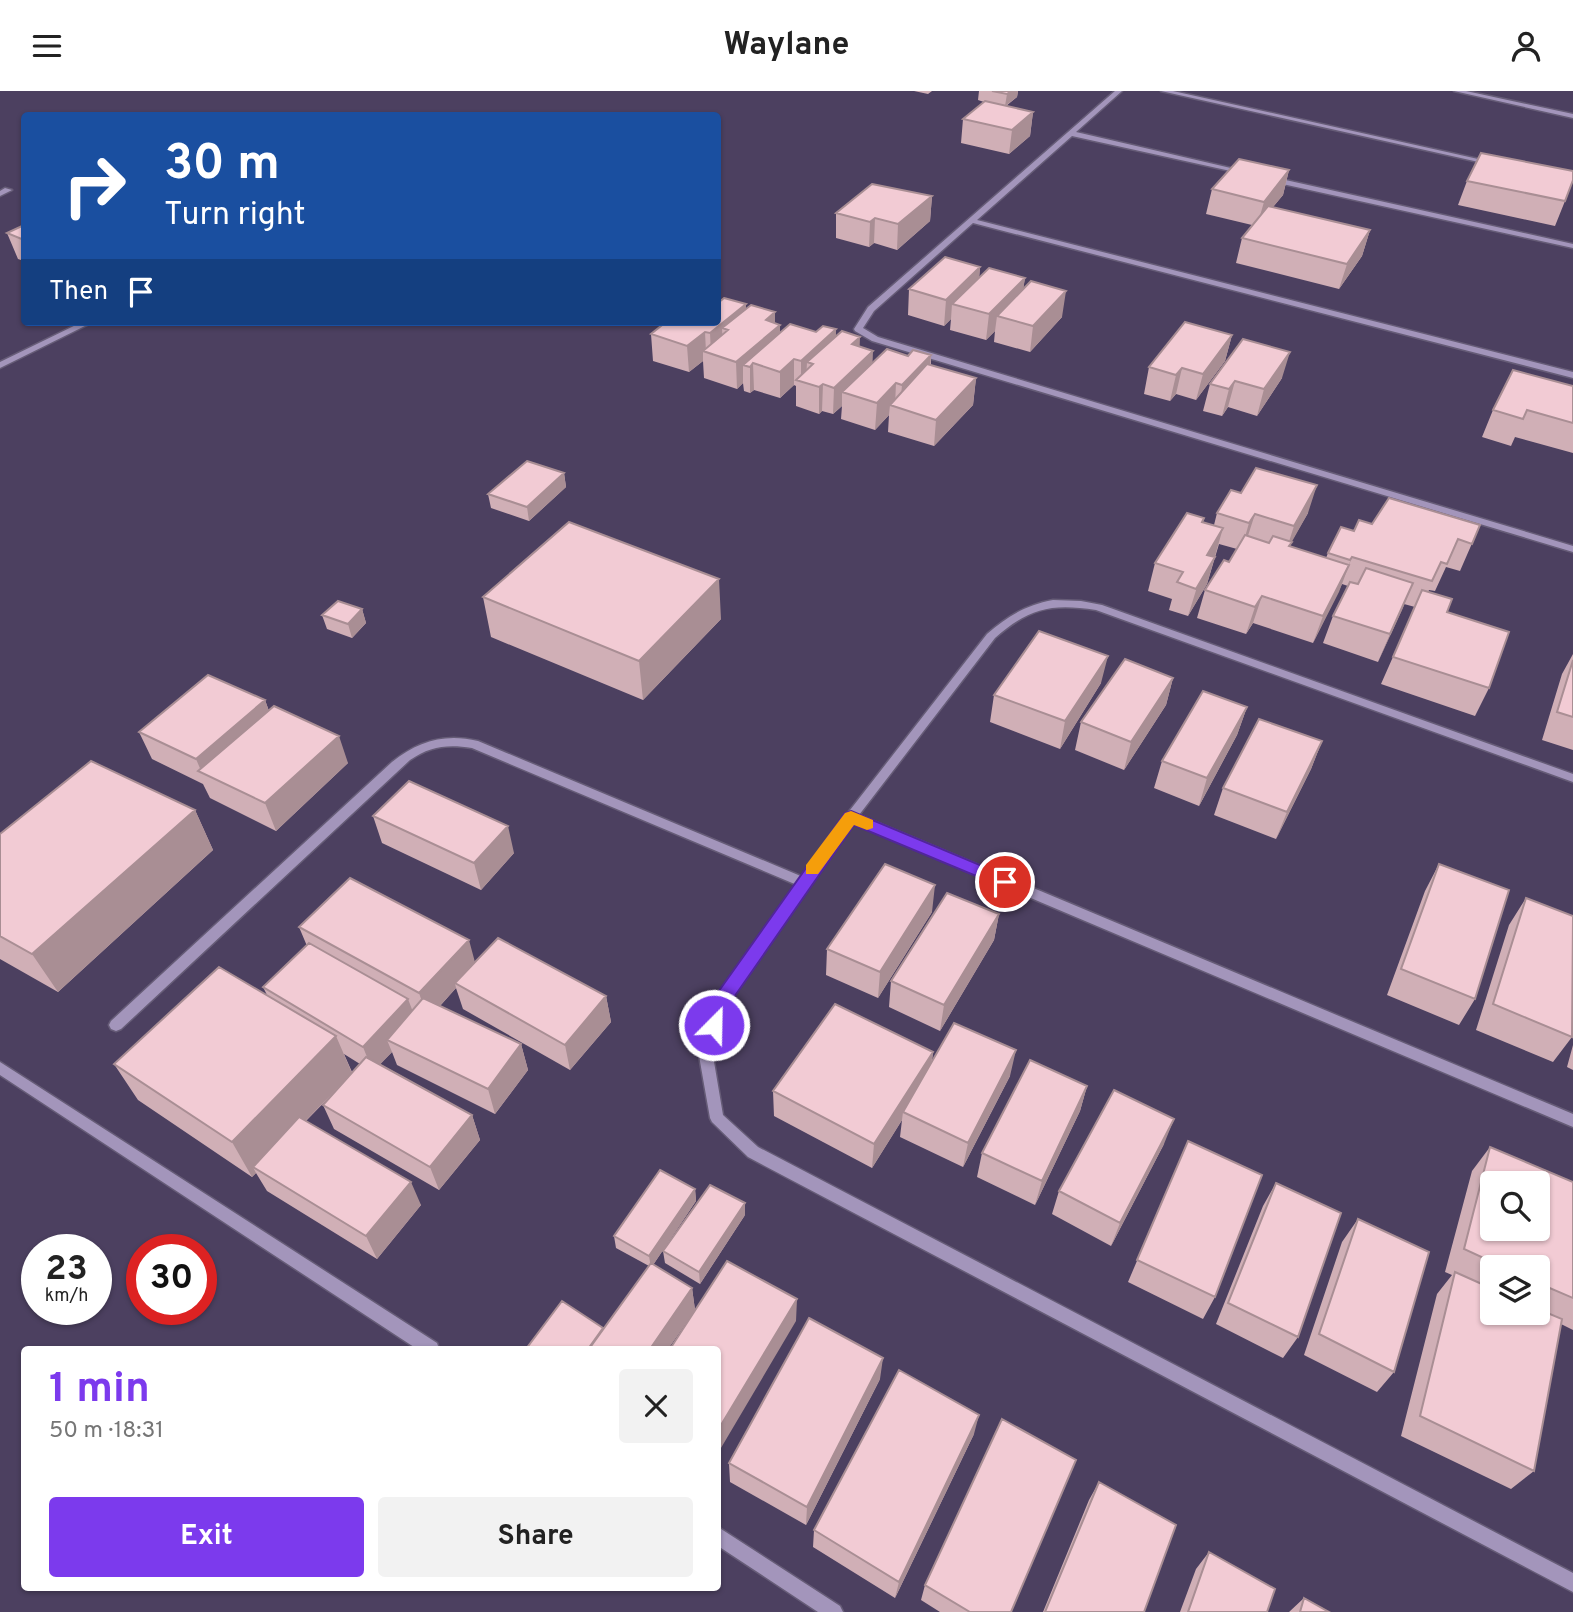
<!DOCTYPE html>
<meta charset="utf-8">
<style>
:root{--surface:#fff;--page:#f2f2f2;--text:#222;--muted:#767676;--accent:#7c3aed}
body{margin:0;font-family:Overpass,sans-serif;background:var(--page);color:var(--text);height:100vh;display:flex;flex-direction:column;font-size:26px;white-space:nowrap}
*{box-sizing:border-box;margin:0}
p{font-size:23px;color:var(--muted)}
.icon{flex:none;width:38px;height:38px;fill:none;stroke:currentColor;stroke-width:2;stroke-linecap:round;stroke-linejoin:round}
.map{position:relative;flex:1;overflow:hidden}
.sheet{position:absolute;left:21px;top:1255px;width:700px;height:245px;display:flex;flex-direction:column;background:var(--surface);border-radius:7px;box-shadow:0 2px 5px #0004}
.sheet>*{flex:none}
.guide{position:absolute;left:21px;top:21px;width:700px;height:214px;border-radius:7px;box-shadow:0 2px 5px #0004;background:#1a4fa0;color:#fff;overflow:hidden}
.fabs{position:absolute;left:1480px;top:1080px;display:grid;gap:14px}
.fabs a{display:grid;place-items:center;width:70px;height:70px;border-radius:7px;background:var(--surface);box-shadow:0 2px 5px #0004;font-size:35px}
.speed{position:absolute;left:21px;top:1143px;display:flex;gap:14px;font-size:35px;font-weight:700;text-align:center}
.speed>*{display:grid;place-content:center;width:91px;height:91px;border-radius:50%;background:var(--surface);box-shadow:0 2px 5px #0004;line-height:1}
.speed small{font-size:18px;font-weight:400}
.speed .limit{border:10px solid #d22;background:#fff;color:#111}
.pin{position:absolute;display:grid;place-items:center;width:60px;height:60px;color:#fff;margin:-30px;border:4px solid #fff;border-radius:50%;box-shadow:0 2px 7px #0007}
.me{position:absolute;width:77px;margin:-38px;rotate:23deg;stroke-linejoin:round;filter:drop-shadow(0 0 5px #0008)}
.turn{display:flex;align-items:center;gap:24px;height:147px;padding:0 28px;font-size:32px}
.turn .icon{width:91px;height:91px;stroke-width:2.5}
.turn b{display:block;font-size:49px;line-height:60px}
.then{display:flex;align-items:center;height:66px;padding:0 28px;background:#0003;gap:14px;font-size:26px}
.round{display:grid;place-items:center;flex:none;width:74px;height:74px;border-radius:7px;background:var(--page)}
.headline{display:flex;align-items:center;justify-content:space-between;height:119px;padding:0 28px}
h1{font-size:42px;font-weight:700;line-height:52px;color:var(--accent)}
.button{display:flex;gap:14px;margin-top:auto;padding:14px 28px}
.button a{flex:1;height:80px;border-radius:7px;background:var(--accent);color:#fff;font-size:28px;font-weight:700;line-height:80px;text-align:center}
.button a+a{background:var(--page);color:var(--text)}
header{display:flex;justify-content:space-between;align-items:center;height:91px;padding:0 28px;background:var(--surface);font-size:32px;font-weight:700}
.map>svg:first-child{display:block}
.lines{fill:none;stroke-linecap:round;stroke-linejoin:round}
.minor-casing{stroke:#665c77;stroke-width:3}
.minor{fill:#a395bb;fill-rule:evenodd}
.wall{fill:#d0afb6;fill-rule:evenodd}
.shaded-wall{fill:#a98e94}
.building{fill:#f2cbd4;stroke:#a98e94;stroke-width:2;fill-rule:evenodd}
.route{fill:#7c3aed;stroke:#51269a;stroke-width:2}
.slow{fill:#f59e0b}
</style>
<header><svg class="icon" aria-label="menu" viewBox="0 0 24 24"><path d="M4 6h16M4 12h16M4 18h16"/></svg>Waylane<svg class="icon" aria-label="person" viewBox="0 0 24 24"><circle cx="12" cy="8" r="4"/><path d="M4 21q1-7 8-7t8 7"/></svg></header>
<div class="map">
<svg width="1573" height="1521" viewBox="0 0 1573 1521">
<rect width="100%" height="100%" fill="#4c4060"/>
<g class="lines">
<g class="minor-casing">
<path id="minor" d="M1115,0H1122L1076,41L1248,81L1244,83L1072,45L977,129L1573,281V287L973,132L874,220L863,237L878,246L1573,455V461L872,250L855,240L854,238L868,216Z
M1161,0H1173L1496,72L1492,74Z
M1454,0H1466L1573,23V27Z
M1272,86L1573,153V157L1269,90L1268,88Z
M5,97L12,99L0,105V100Z
M82,231H93L0,277V271Z
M1053,509L1081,510L1102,514L1573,683V691L1096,519C1051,512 1029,517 995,547L859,724L1573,1023V1036L853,732L729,911L712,959L723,1024L758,1056L1573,1482V1501L748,1066L712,1031L710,1027L698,959L716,909L797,794L472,657C448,653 430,655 410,669L121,938L116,940L111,938L109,934L111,930L392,671C418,650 445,642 478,650L803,786L847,723L987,543C1008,525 1026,514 1053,509Z
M0,971L437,1252L439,1258H417L0,984Z
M718,1436L840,1515L843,1521H818L718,1455Z"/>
</g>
<use href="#minor" class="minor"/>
</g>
<path class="wall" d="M914,0H932L928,3Z
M979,0H1018L1017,6L1006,15L1033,21L1030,45L1009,63L961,52L963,28L984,11L978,9Z
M1289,79L1283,104L1273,116L1370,139L1362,165L1339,198L1236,172L1242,147L1252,134L1206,123L1212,98Z
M1467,90L1565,110L1555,135L1458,114Z
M932,105L930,130L897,159L874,152L869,156L836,147V122Z
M24,134V170L18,168L7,142Z
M980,176L979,187H1025L1023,198L1062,226L1030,261L994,251L995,240L986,249L950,239L951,228L944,235L908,224L909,198Z
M775,221V232L780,234V242L816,241L836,245L859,256L872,273L908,265L931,264V274L976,287L973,314L934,355L888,341L889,324L875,339L841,328L842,315L833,323L822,320L819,323L796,315V295L794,294L780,307L754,299L750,302L744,300L743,292L737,298L704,287L703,270L689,281L653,270L651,243Z
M1232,244L1225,270L1196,309L1176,303L1170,310L1144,303L1149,276Z
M1243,248L1282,287L1257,325L1228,316L1222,325L1203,320L1210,293Z
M1573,295V362L1515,346L1511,355L1482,346L1493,319Z
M564,382L566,396L529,430L491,417L488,403Z
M1217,422H1308L1291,451L1290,456L1326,467L1328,462L1354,440L1372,433L1480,434L1460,480L1446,476L1435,500L1429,499L1428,501L1447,521L1489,597L1475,625L1381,593L1415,516L1404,513L1378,571L1323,552L1333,525L1348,495L1342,493L1313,552L1253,532L1246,543L1197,527L1205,499L1229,471L1237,458L1219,453L1207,493L1188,525L1169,519L1172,508L1148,500L1155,472L1204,427L1203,431L1214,434Z
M483,506L721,528L643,609L491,546Z
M362,518L366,532L352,547L327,538L322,524Z
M1573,563V659L1542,649L1562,583Z
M1173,587L1166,614L1124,679L1075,659L1081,631Z
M1101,592L1060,658L990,631L994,604Z
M265,609L269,620L348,672L276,740L210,707L203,693L152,668L139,641Z
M1247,616L1237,644L1199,715L1154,697L1162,670Z
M1322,650L1311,678L1276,748L1214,724L1223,697Z
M195,719L213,759L58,901L0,868V743Z
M373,725L514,762L481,799L382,752Z
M1439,773L1475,908L1459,934L1387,904L1425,800Z
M1526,807L1572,946L1553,971L1476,939L1509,834Z
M932,821L878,907L826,884L827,858Z
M999,823L994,849L940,940L889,916L891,890Z
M299,836L475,871L606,905L611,931L570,979L463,918L456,897L440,915L521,953L528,979L495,1023L397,974L392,961L380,973L472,1024L480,1049L439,1099L334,1038L323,1014L342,993L306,1030L421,1114L377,1168L267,1100L256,1082L252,1086L138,1009L114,973L267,904L263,896L307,855ZM344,963L360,973L352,981Z
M1573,954V979L1567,976Z
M933,961L932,971L1010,985L963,1076L900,1046L902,1029L872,1077L774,1025L773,1000Z
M1087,995L1080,1020L1035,1114L977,1086L982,1062Z
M1188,1050L1215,1206L1203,1228L1128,1191Z
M1164,1053L1111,1155L1052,1123L1059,1100Z
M1490,1056L1573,1091V1239L1561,1233L1534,1380L1511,1398L1401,1345L1437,1203L1452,1184L1445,1181L1472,1080ZM1493,1176H1538V1222H1493Z
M1276,1092L1298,1246L1283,1267L1216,1233L1263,1115Z
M695,1098L696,1110L653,1174L692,1197L695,1219L668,1258H526L604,1238L649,1175L616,1157L614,1145Z
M745,1124L700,1193L665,1172L663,1160Z
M1358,1128L1394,1281L1377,1301L1304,1264L1342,1151Z
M880,1288L806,1434L730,1391L729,1372Z
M974,1343L895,1507L813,1456L814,1439Z
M1099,1391L1144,1521H1043L1089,1409Z
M1209,1461L1267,1521H1180L1196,1478Z
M925,1494L1011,1521H940L921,1509Z
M1304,1507L1329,1521H1289Z"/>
<path class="shaded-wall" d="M1011,0H1018L1017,6L1005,15L1007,3Z
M1033,21L1030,45L1009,63L1012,39Z
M1289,79L1283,104L1257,135L1264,111Z
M932,105L930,130L897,159L898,133Z
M875,127L874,152L869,156L870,131Z
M1370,139L1362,165L1339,198L1347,173Z
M980,176L978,201L952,213L951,228L944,235L946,209Z
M1025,187L1021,213L997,225L995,240L986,249L989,223Z
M1066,200L1062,226L1030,261L1033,235Z
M746,213V239H728L722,237L723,259L711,263L710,242Z
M775,221V238L780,234V260L753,272L754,299L750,302V276L743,274V292L737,298L736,271L766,229Z
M836,238V265L813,273L807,271L806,291L801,290V270Z
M705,241L706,261L703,260V270L689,281L687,255Z
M1232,244L1225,270L1196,309L1203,283Z
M860,246L859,272L852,253Z
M873,260L872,286L842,301V315L833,323L834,297Z
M1290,261L1282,287L1257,325L1264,298Z
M931,264L929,291L900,317L902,294Z
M794,268V294L780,307V281Z
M1182,277L1176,303L1170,310L1176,284Z
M976,287L973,314L934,355L936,329Z
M1235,290L1228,316L1222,325L1229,298Z
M896,292L895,315L890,314L889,324L875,339L877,312Z
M823,293L822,320L819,323V296Z
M564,382L566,396L529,430L527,416Z
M1317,394L1308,422L1285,463L1294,435Z
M1255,423L1246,451L1241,460L1249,432Z
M1223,437L1207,493L1188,525L1207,464Z
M1352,466L1339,501L1313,552L1323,525L1346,480Z
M719,488L721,528L643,609L639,570Z
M1413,492L1402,519L1378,571L1390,543Z
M1262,505L1253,532L1246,543L1255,516Z
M362,518L366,532L352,547L348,533Z
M1108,565L1101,592L1060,658L1065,630Z
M1173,587L1166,614L1124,679L1131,651Z
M265,609L275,637L202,682L196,668Z
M1247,616L1237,644L1199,715L1207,687Z
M339,645L348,672L276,740L265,712Z
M1322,650L1311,678L1276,748L1287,721Z
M195,719L213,759L58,901L32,863Z
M508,735L514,762L481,799L474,772Z
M935,794L932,821L878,907L880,881Z
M999,823L994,849L940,940L944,914Z
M469,849L476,875L455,892L456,897L428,928L419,902Z
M606,905L611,931L570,979L565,954Z
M408,908L418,934L387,949L392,961L373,981L363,956Z
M336,945L352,982L258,1079L253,1076L256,1082L252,1086L232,1051Z
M521,953L528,979L495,1023L488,998Z
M1016,959L1010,985L963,1076L968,1052Z
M933,961L929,986L903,1021L902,1029L872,1077L874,1053Z
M1087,995L1080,1020L1035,1114L1042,1090Z
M472,1024L480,1049L439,1099L430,1076Z
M1174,1028L1164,1053L1111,1155L1120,1132Z
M411,1091L421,1114L377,1168L366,1145Z
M695,1098L696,1110L651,1177L649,1165Z
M745,1112V1124L700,1193L699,1181Z
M692,1197L695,1219L668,1258H650Z
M797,1208L796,1230L718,1362V1339Z
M883,1267L880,1288L806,1434L807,1416Z
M979,1324L974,1343L895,1507L899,1491Z"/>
<path class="building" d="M992,0H1011L1007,3Z
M985,10L1033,21L1012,39L963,28Z
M1481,62L1573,80V89L1565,110L1467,90Z
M1239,68L1289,79L1264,111L1212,98Z
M872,93L932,105L898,133L875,127L870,131L836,122Z
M1268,115L1370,139L1347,173L1242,147Z
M24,134V149L7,142Z
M945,166L980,176L946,209L909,198Z
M989,177L1025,187L989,223L952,213Z
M1031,190L1066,200L1033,235L997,225Z
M724,207L746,213L710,242L705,241L687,255L651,243L666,231H718V212Z
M751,214L775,221L766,229L780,234L736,271L703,260L728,239L722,237Z
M1185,231L1232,244L1203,283L1182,277L1176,284L1149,276Z
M790,233L816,241L823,235L836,238L801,270L794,268L780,281L753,272L750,276L743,274Z
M842,240L860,246L852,253L873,260L834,297L823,293L819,296L796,289L813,273L807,271Z
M1243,248L1290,261L1264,298L1235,290L1229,298L1210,293Z
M887,258L908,265L913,259L931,264L902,294L896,292L877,312L842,301Z
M927,273L976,287L936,329L890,314Z
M1513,279L1573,295V332L1527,319L1523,328L1493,319Z
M527,370L564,382L527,416L488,403Z
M1256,377L1317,394L1294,435L1255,423L1249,432L1217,422L1231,399L1241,402Z
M1389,407L1480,434L1472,453L1458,448L1447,473L1441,471L1432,490L1352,466L1350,469L1328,462L1341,436L1354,440L1359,429L1372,433Z
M1187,422L1204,427L1202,431L1223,437L1207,464L1215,466L1196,498L1177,491L1183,481L1155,472Z
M569,431L719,488L639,570L483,506Z
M1245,444L1269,452L1273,445L1292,451L1289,455L1349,474L1323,525L1262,505L1255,516L1205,499L1224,469L1229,471Z
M1366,477L1413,492L1390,543L1333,525L1350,491L1358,493Z
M1422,499L1452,508L1447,521L1509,541L1489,597L1393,566Z
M338,510L362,518L348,533L322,524Z
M1039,540L1108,565L1065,630L994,604Z
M1125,568L1173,587L1131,651L1081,631Z
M1573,569V626L1557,621Z
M208,584L265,609L196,668L139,641Z
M1203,600L1247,616L1207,687L1162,670Z
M274,615L339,645L265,712L198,680Z
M1259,628L1322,650L1287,721L1223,697Z
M91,670L195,719L32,863L0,845V743Z
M409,690L508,735L474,772L373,725Z
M885,773L935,794L880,881L827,858Z
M1439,773L1509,799L1475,908L1401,878Z
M350,787L469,849L419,902L299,836Z
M947,802L999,823L944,914L891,890Z
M1526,807L1573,825L1572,946L1493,913Z
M498,847L606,905L565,954L455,892Z
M309,852L408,908L363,956L263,896Z
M219,876L336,945L232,1051L114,973Z
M423,907L521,953L488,998L387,949Z
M835,913L933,961L874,1053L773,1000Z
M954,932L1016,959L968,1052L903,1021Z
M366,966L472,1024L430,1076L323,1014Z
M1030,969L1087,995L1042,1090L982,1062Z
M1114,999L1174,1028L1120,1132L1059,1100Z
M299,1026L411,1091L366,1145L253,1076Z
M1188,1050L1262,1084L1215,1206L1137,1169Z
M1490,1056L1573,1091V1207L1538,1192V1176H1503L1464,1158ZM1493,1092H1538V1138H1493Z
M660,1079L695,1098L649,1165L614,1145Z
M1276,1092L1341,1122L1298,1246L1228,1212Z
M710,1094L745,1112L699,1181L663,1160Z
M1358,1128L1429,1161L1394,1281L1319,1243Z
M727,1170L797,1208L718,1339V1258H670Z
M651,1172L692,1197L650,1258H589Z
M1455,1181L1493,1198V1222H1538V1218L1562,1228L1534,1380L1420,1325Z
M562,1210L603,1237L588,1258H526Z
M809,1227L883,1267L807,1416L729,1372Z
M899,1279L979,1324L899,1491L814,1439Z
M1002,1328L1076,1369L1011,1521H970L925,1494Z
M1099,1391L1176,1434L1144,1521H1045Z
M1209,1461L1275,1498L1267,1521H1188Z
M1304,1507L1329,1521H1300Z"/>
<path class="route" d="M851,720L1011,787L1013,791L1005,797L1000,795L854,734L730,912L720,939H708L705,934L716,904L845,722Z"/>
<path class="slow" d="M851,720L873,729V737L867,739L854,734L818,783H806V774L845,722Z"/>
</svg>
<div class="fabs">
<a><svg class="icon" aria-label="search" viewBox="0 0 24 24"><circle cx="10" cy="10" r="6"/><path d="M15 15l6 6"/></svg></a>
<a><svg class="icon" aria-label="layers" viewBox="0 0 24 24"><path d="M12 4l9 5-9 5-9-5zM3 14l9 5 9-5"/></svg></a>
</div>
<div class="speed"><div>23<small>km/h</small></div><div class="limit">30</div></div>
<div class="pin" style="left:1005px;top:791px;background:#d93025"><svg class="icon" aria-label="arrive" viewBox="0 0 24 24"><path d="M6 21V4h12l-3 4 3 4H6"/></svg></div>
<svg class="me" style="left:714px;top:934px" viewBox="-20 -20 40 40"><circle r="17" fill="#7c3aed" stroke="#fff" stroke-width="3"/><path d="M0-11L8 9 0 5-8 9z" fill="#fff"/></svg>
<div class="guide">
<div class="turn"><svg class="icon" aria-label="right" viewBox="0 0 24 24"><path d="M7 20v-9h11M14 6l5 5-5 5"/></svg><div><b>30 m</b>Turn right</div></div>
<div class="then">Then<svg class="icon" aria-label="arrive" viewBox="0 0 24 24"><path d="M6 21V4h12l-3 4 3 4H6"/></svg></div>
</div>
<section class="sheet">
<div class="headline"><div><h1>1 min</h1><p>50 m · 18:31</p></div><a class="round"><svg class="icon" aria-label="close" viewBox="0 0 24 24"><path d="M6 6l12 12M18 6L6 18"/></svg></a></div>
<div class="button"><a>Exit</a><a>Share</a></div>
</section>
</div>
